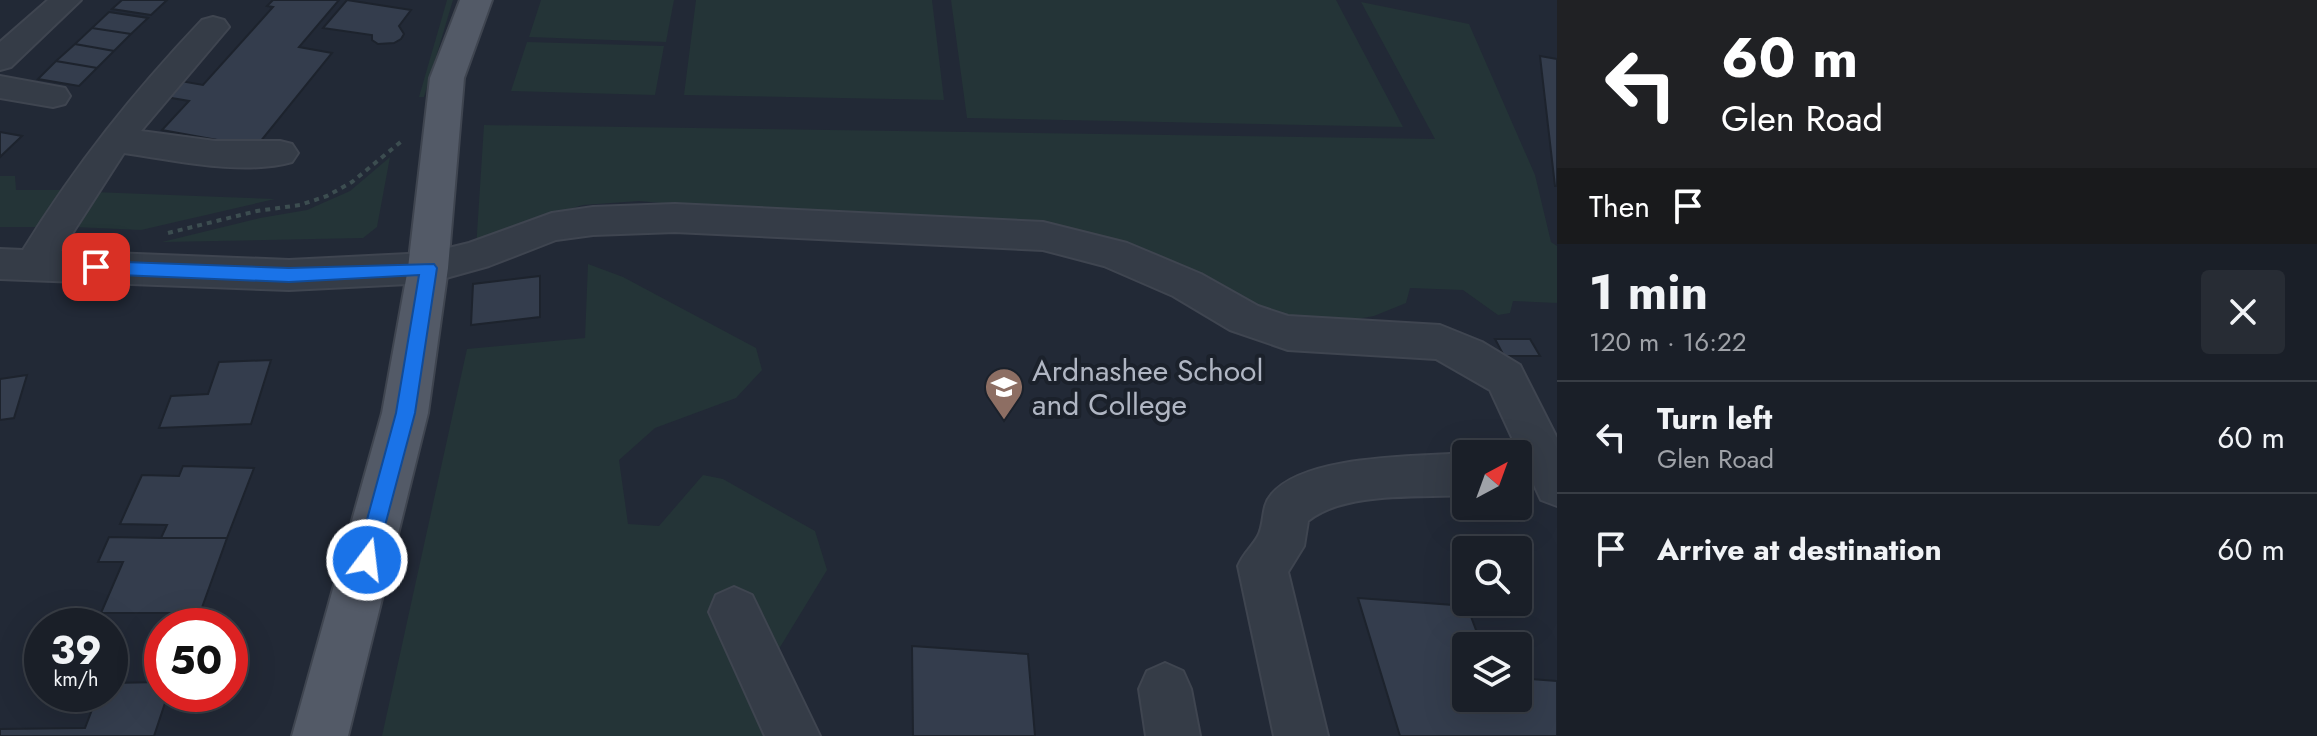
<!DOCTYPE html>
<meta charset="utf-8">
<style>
:root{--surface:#1a1f28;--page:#272c34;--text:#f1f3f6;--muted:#9fa2a8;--line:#383d45}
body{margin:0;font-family:Jost,sans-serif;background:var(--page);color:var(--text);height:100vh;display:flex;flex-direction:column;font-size:30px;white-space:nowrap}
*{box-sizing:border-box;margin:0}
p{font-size:26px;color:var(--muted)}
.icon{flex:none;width:44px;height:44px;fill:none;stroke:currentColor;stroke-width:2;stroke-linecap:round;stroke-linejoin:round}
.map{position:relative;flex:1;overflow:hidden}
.side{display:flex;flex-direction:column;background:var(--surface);width:760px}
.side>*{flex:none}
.guide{background:#202124;color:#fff;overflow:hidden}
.needle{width:52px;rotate:41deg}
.fabs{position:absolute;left:1452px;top:440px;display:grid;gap:16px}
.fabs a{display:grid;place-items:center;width:80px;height:80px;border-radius:8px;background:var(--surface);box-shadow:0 8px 32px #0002,0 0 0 2px var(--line);font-size:40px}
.speed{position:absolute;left:24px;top:608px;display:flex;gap:16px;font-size:40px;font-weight:700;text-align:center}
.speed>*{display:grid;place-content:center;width:104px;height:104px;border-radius:50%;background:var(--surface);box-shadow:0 8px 32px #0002,0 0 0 2px var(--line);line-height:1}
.speed small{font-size:20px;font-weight:400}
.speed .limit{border:12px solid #d22;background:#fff;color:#111}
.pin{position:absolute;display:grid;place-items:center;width:68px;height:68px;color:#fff;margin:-34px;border-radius:16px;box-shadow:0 4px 12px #0006}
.me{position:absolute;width:88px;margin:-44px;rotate:15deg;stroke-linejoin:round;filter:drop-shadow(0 0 6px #0008)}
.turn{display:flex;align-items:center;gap:28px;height:168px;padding:0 32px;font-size:36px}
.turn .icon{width:104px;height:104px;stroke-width:2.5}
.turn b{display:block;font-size:56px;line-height:68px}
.then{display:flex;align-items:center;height:76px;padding:0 32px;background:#0003;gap:16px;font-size:30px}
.round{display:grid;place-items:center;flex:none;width:84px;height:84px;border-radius:8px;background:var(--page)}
.overview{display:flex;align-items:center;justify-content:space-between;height:136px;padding:0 32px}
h1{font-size:48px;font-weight:700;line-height:60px}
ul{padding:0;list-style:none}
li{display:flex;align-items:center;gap:24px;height:112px;padding:0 32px;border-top:2px solid var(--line)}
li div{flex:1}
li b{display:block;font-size:30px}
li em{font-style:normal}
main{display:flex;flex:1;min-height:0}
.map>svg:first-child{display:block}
.green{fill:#243437}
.building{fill:#343d4d;stroke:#1d232d;stroke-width:2}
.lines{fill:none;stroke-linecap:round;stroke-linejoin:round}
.minor-casing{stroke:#3f4550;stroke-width:4}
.major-casing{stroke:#3f4550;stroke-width:4}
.path{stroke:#3c4d50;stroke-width:4;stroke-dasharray:5 5;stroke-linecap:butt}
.minor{fill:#353c47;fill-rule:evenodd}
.major{fill:#535a67;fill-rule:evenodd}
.route{fill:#1a73e8;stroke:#114b97;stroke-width:2}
.labels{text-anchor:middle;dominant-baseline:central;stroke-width:8;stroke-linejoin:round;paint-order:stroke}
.poi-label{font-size:30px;fill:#b0b6c3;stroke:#1b212b;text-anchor:start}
</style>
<main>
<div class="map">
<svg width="1557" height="736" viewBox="0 0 1557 736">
<rect width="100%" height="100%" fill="#222936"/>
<path class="green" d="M447,0H453L424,97H419Z
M541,0H674L666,42L529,37Z
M696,0H932L944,100L684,95Z
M951,0H1336L1403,127L967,118Z
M1361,2L1469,24L1535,175L1551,242L1557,246V303L1513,301L1510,313L1498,315L1463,290L1410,288L1406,303L1374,316L1334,323L1273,316L1158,260L769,213L639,201L583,205L523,222L476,249L484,125L1435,139Z
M527,42L664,46L655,95L511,91Z
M390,157L377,227L363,238L162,242L260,218L307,210L350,191Z
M0,176H15L16,190H69L47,227H0Z
M93,192L275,199L141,230L75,227Z
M588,264L623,277L756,348L762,370L736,398L655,428L619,460L628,524L659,526L703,475L723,479L815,531L827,570L757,685L775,736H382L467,349L585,338Z"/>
<path class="building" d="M122,0H167L151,15L112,9Z
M273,0H339L299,47L332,53L256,147L162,130L189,101L160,96L175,80L203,85L273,7L267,6Z
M347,0L411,10L399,26L404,34L401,39L394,43L378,44L372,40V35L323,28Z
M109,12L148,18L131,34L92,28Z
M92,28L131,34L114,51L75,44Z
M75,44L114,51L97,68L56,61Z
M1540,56L1557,59V186H1555Z
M56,61L97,68L79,86L38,79Z
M0,132L22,136L0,157Z
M540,276V317L471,325L473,284Z
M1495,339H1530L1540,356H1504Z
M271,360L251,424L159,428L171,396L208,394L219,362Z
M27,375L14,418L0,420V379Z
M183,466L254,468L227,538H161L167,525L120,524L142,475L179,476Z
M1480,506H1512L1518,521L1484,517Z
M109,537L161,538H227L200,613H101L123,562H98Z
M1358,598L1467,606L1482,646H1466V698H1518V678L1557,681V736H1400Z
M912,646L1028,654L1035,736H913Z
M162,682V694H168L154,736H0V729L85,728L98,694H110V683Z"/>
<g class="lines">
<g class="minor-casing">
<path id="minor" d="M48,0H81L11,67L0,70V42Z
M213,17L224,20L229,27L141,131L215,141H280L292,144L298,153L292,162C243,176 174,160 124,153L61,251L289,260L428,253L469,243L552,213L593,207L675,204L1043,222L1127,243L1201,274L1258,306L1288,316L1440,325L1482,342L1520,365L1557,438V506L1541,500L1490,390L1436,359L1288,350L1230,330L1173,296L1104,266L1043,250L675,232L593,235L556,240L489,266L428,283L289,290L0,279V249L23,250C77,163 132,94 202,20Z
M0,76L65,88L70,96L65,104L53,107L0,98Z
M1466,453V495C1419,498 1345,491 1308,521L1304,546L1288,572L1328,736H1274L1238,566C1244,552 1252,547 1258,536C1265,523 1261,506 1271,495C1304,454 1417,457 1466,453Z
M734,587L752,595L820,736H765L709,612L716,595Z
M1165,663L1183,671L1191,689L1200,736H1146L1139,689L1147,671Z"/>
</g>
<g class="major-casing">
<path id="major" d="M460,0H492L464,78L448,268L428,413L348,736H292L382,413L408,268L430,78Z"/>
</g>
<path class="path" d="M168,233L257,211L300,205L327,196L352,182L403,140"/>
<use href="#minor" class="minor"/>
<use href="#major" class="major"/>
</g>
<path class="route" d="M96,261L289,268L434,264L437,268L415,413L374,567L367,570L359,567L356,560L396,413L419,275L289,282L96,274L88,267Z"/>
<defs>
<g id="school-pin" transform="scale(2)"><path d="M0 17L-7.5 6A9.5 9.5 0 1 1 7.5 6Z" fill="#8d6e63" stroke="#1b212b"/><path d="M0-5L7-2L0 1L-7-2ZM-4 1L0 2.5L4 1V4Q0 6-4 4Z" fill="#fff"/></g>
</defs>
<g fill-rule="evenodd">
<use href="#school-pin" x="1004" y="387"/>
</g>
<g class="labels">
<g class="poi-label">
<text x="1032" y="370">Ardnashee School<tspan x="1032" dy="34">and College</tspan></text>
</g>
</g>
</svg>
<div class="fabs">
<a><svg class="needle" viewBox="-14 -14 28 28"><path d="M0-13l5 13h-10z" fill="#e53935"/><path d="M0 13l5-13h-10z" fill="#9fa2a8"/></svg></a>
<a><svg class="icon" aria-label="search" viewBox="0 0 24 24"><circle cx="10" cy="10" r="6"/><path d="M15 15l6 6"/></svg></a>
<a><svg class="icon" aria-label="layers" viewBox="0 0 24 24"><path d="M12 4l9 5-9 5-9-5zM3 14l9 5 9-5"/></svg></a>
</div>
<div class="speed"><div>39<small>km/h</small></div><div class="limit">50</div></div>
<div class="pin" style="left:96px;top:267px;background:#d93025"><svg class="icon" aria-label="arrive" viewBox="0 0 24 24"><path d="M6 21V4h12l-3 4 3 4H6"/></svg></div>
<svg class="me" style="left:367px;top:560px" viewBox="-20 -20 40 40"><circle r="17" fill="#1a73e8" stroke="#fff" stroke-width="3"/><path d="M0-11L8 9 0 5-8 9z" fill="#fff"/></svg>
</div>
<section class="side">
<div class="guide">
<div class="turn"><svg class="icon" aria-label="left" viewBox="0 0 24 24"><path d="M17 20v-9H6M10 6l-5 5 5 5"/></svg><div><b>60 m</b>Glen Road</div></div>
<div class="then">Then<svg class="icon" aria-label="arrive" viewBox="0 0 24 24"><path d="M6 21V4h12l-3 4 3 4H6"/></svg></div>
</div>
<div class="overview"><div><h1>1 min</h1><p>120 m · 16:22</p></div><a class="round"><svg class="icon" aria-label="close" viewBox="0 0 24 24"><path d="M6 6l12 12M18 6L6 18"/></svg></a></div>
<ul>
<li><svg class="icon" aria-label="left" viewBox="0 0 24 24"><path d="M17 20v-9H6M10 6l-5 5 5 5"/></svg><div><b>Turn left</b><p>Glen Road</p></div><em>60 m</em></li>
<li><svg class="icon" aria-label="arrive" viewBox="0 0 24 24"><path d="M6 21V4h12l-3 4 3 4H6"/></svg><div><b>Arrive at destination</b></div><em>60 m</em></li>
</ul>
</section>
</main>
